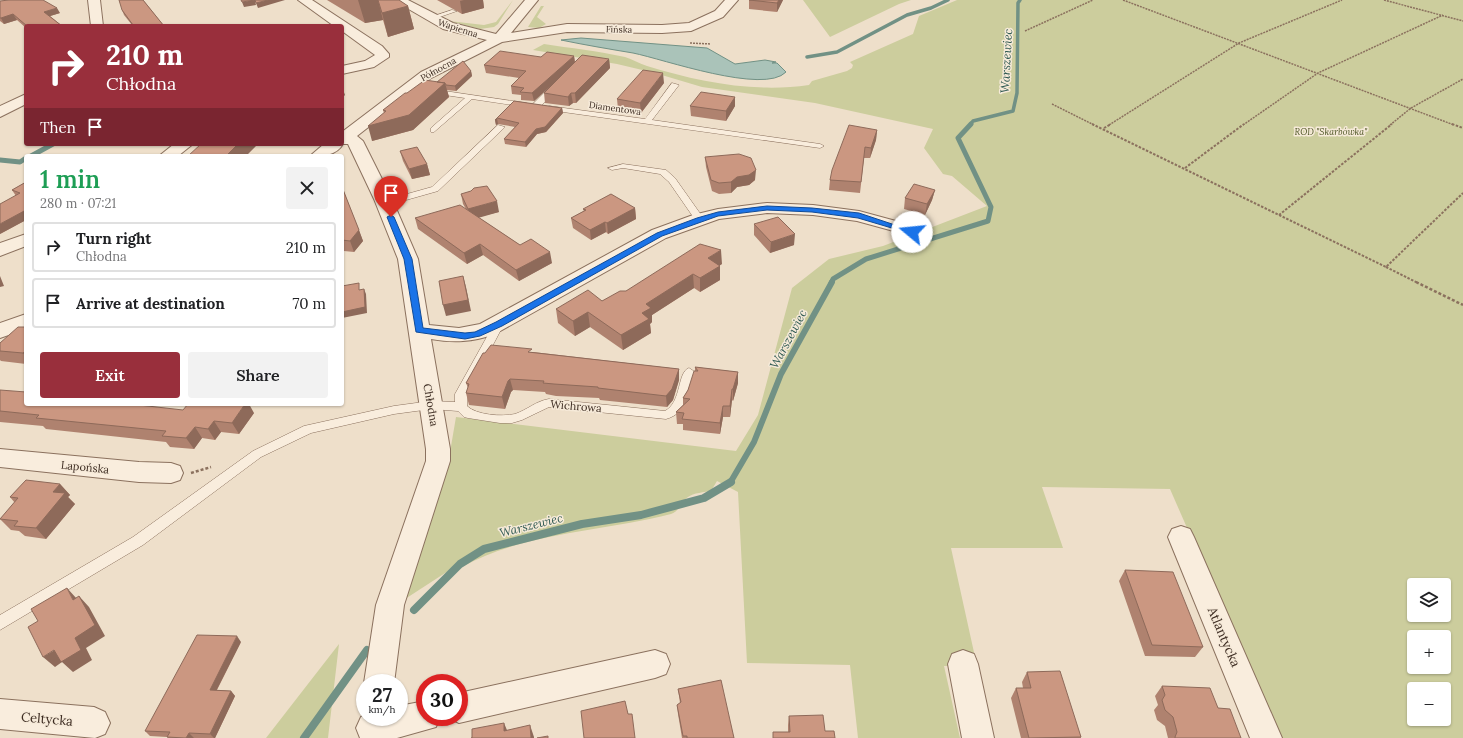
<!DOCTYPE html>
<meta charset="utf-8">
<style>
:root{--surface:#fff;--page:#f2f2f2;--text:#202124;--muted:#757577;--line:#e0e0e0;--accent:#992f3c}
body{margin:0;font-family:Lora,serif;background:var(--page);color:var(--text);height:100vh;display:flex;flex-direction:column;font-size:15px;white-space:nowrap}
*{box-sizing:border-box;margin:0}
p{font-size:13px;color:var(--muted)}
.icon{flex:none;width:22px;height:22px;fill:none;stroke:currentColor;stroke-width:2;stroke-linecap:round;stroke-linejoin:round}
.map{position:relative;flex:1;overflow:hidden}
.sheet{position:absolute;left:24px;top:154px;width:320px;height:252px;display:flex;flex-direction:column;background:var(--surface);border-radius:4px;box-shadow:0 1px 3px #0004}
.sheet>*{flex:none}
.banner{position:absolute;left:24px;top:24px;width:320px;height:122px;border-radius:4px;box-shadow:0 1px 3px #0004;background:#992f3c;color:#fff;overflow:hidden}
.controls{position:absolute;left:1407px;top:578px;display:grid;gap:8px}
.controls a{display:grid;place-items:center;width:44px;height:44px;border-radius:4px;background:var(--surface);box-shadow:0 1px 3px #0004;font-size:20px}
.speed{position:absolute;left:356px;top:674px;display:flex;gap:8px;font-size:20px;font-weight:700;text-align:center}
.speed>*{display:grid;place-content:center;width:52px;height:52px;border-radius:50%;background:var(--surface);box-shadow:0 1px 3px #0004;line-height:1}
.speed small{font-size:10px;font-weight:400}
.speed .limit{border:6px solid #d22;background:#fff;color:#111}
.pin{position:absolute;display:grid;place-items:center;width:34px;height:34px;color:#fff;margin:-41px -17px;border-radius:50% 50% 50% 0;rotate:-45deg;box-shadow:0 0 4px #0007}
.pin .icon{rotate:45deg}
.me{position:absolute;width:44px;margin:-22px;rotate:287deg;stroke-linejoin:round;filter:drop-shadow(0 0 3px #0008)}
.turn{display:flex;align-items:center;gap:14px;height:84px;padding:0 16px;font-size:18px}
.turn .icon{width:52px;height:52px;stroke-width:2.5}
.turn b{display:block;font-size:28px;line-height:34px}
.then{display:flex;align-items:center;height:38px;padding:0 16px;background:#0003;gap:8px;font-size:15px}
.round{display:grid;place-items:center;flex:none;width:42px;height:42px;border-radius:4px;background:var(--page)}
.head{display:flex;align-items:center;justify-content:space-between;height:68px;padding:0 16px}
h1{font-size:24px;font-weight:600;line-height:30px;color:#1e9e55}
.cta{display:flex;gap:8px;margin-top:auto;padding:8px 16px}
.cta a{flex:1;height:46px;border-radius:4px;background:var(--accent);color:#fff;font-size:16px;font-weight:600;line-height:46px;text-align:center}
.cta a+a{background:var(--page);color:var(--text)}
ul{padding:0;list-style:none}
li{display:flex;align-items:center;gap:12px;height:50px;margin:0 8px 6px;padding:0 8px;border:2px solid var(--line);border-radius:4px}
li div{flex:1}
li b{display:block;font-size:15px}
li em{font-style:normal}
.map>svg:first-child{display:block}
.green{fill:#cccd9d;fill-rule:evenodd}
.water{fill:#aac3b9;stroke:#719185}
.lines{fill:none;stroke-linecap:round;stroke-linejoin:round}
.stream-far3{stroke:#719185;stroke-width:3.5}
.stream-far2{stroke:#719185;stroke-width:5}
.stream-far1{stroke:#719185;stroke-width:6}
.stream{stroke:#719185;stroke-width:8}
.lane-casing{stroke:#8b715e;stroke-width:1}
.street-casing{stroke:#8b715e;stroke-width:2}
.path-far2{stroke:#8b715e;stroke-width:1.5;stroke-dasharray:2 1;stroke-linecap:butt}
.path-far1{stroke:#8b715e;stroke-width:2;stroke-dasharray:2.5 1.5;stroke-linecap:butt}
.path{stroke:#8b715e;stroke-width:2.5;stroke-dasharray:3 2;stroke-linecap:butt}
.lane{fill:#f9eddd;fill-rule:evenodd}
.street{fill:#f9eddd;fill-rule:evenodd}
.wall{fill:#af826f}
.shaded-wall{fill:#8e6a5a}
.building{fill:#cb9781;stroke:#8e6a5a}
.route{fill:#1a73e8;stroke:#114b97}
.labels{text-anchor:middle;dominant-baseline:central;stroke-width:3;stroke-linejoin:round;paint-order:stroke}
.far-street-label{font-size:9px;fill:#3c2b21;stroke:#f6ead9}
.far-park-label{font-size:9px;font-style:italic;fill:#515828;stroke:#f6ead9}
.street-label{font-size:11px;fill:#3c2b21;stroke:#f6ead9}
.water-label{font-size:12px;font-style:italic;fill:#315b53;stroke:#f6ead9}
.near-street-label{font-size:13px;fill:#3c2b21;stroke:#f6ead9}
</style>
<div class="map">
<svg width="1463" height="738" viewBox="0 0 1463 738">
<rect width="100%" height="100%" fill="#eedfca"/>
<path class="green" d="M513,0L498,24L494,27L480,29L449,21L484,25L496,22Z
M803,0H911L899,4L830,37Z
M957,0H1463V738H1279L1170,489L1042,487L1063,548H951L977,666H944L960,738H858L850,665L747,663L738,492L717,481L711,491C705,492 693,493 688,497C681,501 679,512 671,514C601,532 525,532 462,567L459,564L402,601L449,458L456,417L736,451L758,415L792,288L829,259L883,246L987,206L952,176L943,174L924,148L933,129L815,103L702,87L655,73L617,64L533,50L544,44C570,48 598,51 625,57C632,59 640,64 647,66C699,82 755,93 809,85L812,81L847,71L852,68L853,65L850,62L913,34L919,16ZM1414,585H1444V615H1414ZM1414,637H1444V667H1414ZM1414,689H1444V719H1414Z
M541,6H544L537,17L546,24L539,28L528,27Z
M339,644L328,738H266Z"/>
<path class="water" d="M581,38L707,48L735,64L765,60L776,62L772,63H777L786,72C764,95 663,59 633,53C609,49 585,45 561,40Z"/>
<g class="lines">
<path class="stream-far3" d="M807,57L837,52L907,15L931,8L948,0
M970,125L973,121L1013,111L1017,93L1018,3L1020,0"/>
<path class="stream-far2" d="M31,156L53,144
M0,160L20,162L26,158
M831,283L833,279L866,259L988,221L991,207L958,138L971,124"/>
<path class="stream-far1" d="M730,483L754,442L781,374L832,282"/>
<path class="stream" d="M414,610L460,564L484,549L582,524L641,515L704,498L731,482
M304,738L367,650"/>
<g class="lane-casing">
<path id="lane" d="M452,10L457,11L431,20L428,18Z
M672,83L679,85L652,120L820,144L824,146L820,148L549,110L545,108L549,106L645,119Z
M551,86L558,88L539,108H533V104Z
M431,89L526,103L530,105L526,107L472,99L434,132H431V128L465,98L431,93Z
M498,125L505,127L438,191L385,206L381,203L382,201L432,187Z
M623,164L666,170L675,178L704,219L702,221H696L669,182L660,174L623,168L612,170L608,168Z
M499,321L504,324L467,394V406C476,415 502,417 515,414C527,410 536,401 549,399L665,411C682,402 677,372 689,368L695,372C690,391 688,413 666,419L549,407L522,420L512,423H500L468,418L464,417L458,411L431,409L394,414L311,433L261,457L143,545L0,630V615L133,537L253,451L304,426L394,406L431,401L455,402V394L494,324Z"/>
</g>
<g class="street-casing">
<path id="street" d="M88,0H100L103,26H91Z
M298,0H312L382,46L389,54V57L374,67L342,74V66L365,61L375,55L342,31V26H334Z
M393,0H408L453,23L496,34L525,0H538L511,33L567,24L662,25L689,23L715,11L725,0H738L723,17L691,31L662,33L567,32L502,42L431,78L357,136L363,141L392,199L418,259L429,325L459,328L480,324L652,230L693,215L718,209L767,203L813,205L859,211L918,227L921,231L918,235L912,236L857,221L813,215L767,213L719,219L666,238L495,334C473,342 454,343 431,339L450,449V461L404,605L394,683H365V686L364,683L376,605L426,461V449L398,259L374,199L348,144H343C336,156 323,156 310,156L324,144H342V132L421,72L487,40L443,29Z
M26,94V104L0,117V106Z
M174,144H193L178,156H159Z
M26,234V246L0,256V243Z
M26,314V329L0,338V323Z
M0,449L139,462L171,463L180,466L183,473L180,480L171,483L139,482L0,467Z
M1181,526L1190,529L1194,537L1282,738H1250L1168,537L1172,529Z
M655,650L666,654L670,664L666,674L655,678L459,723L447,717H459V693Z
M963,650L974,654L978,664L994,738H962L948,664L952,654Z
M0,699L94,707L105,712L110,723L105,734L95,738L0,729Z
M425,701V717H440L436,727L397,738H360L356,728L361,717L365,715V717H399V706Z"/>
</g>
<path class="path-far2" d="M1123,0L1454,125
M1384,0L1463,21
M1025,31L1093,0
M690,43L711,44
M1052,104L1094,125
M1109,125L1239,43L1342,0
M1243,125L1318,73L1443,15
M1390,125L1411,108L1463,79"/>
<path class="path-far1" d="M1092,124L1386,267L1463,193
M1452,124L1463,128
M1104,128L1111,124
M1185,168L1244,124
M1279,215L1392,124
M1386,267L1418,283"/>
<path class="path" d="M1416,282L1463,305
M191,473L211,467"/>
<use href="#lane" class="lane"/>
<use href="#street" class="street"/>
</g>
<path class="wall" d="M327,0H399L408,6L414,29L388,37L383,20L365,23Z
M437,0H483L484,8L462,14Z
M749,0H783L777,12L749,9Z
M0,1L60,13L50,16L62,26H26V28L17,20L4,24L0,21Z
M144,1L164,26L132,25L124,15L122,10Z
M574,56L575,62L609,59L610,68L576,103H573L569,106L545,103L544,93L555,82L534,101L521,100V95L512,94L511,86L519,78L486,73L484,65L541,57Z
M471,71L472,76L456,91L447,90L449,97L413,130L372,141L384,113L383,110L407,93Z
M664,83L641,113L618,109L617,99Z
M735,97V106L726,121L691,116L690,106Z
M514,101L562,108L563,113L546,132L537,134L526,147L505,144L504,139L515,127L498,124L496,125L495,120Z
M877,130L876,140L870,158H864L860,193L829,190L830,180Z
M400,151L427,164L430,175L412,179L403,161Z
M705,157L755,180L749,185L737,187L731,193L719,194L712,191L706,167Z
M26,182V220L0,234L16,196L12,190Z
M342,187L363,241L354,252L344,251L342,245Z
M935,190L932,200L925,215L904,209L905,198Z
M461,194L499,212L478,217L520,245L552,263L519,281L483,255L467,264L418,229L415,218L466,209L463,204Z
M635,208L636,219L608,234L606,232L591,240L573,228L571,218L584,211L583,209Z
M754,224L794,245L770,253L754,235Z
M722,264L720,265V280L700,292L694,288L652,315V322L650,324L651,333L623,350L590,327L575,336L558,323L556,309L602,301L626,291Z
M26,327V364L1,361L0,360V343Z
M533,352L679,369V380L673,400L667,407L600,400L599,398L556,396L546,394L545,392L513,390L511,392L505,409L469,405L466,393L468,388L466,383L485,353Z
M695,367L738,372V383L733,401L732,400L730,417H723L720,434L683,430V424H677L676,412L683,405V398L688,390L695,371Z
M0,390L26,404L254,413L239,434L221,432L215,440L202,438L194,449L170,447L166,442L46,429L43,426L0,422Z
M60,484L70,495L68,497L75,504L46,539L25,536L19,531L11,530L0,519L15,503L10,497Z
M1125,570L1203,647L1195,657L1145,656L1119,581Z
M241,642L217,690L231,691L235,696L215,738H168L167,737L150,736L145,731Z
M1027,672L1081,737V738H1021L1011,698L1016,688H1023L1022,682Z
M1162,686L1218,708L1241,738H1168L1165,726L1157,720L1154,710L1158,705L1155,696Z
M678,689L734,738H682L678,714L677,705L680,703Z
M789,716L825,731L788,732V725Z"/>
<path class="shaded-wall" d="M255,0L256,5L244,7L242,2Z
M268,0H285L258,8L256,3Z
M358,0H378L383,20L365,23Z
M464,0H483L484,8L462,14L460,1Z
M779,0H783L777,12V3Z
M408,6L414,29L388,37L382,13Z
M57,8L60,13L47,17L44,12Z
M13,14L17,20L4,24L1,18Z
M574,56L575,64L534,101L532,93Z
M609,59L610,68L576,103L575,93Z
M471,71L472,76L456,91L455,86Z
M663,73L664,83L641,113L640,103Z
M445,83L449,97L413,130L372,141L368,126Z
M342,87L345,95L342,98Z
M571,93L573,103L569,106L568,97Z
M735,97V106L726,121V111Z
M562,108L563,113L546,132L537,134L526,147L525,142L536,129Z
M497,118L498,124L496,125L495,120Z
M877,130L876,140L870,158L871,148Z
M238,144H258L246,156H228L227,155Z
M427,164L430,175L412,179L409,169Z
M756,170L755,180L749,185L737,187L731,193V182L737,177Z
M935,190L932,200L925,215L927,204Z
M497,201L499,212L471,220L468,209Z
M635,208L636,219L608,234L607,223Z
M26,210V220L0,234V224Z
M605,222L606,232L591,240L590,230Z
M359,230L363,241L354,252L350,241Z
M795,234L794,245L770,253L771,242Z
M480,244L483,255L467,264L464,253Z
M721,250L722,264L708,273V258Z
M550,252L552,263L519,281L516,270Z
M720,266V280L700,292V278Z
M693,274L694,288L652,315V322L650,324L651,333L623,350L621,335L646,304Z
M0,276L4,286L0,287Z
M463,276L466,287L471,311L446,316L443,305Z
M364,289L366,294L367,313L342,318V312Z
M588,312L590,327L575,336L573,321Z
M26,351V357L23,353Z
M679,369V380L673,400L667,407L666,396Z
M738,372V383L733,401V389Z
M510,379L513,390L511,392L505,409L502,397L508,381Z
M732,389V400L730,417V406Z
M245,404H249L254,413L239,434L232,423Z
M723,406V417L720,434V423Z
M214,421L221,432L215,440L208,429Z
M195,427L202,438L194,449L186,438Z
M60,484L70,495L68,497L75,504L46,539L36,528L53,492Z
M67,588L77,599L73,600Z
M79,596L89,607L105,636L86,648L92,660L73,672L62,662L55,667L43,657L75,638Z
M237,636L241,642L214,695L210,690Z
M231,691L235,696L215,738H214L210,734Z
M504,723L509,735L504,731Z
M530,725L534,737V738H531Z
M189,733L194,738H186Z"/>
<path class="building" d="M9,0H43L57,8L44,12L62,26H27L13,14L1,18H0V1Z
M119,0H143L164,26H129L133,25L122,10Z
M241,0H268L256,3L255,0L242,2Z
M378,0H399L408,6L382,13Z
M749,0H779L777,3Z
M500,51L541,57L547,52L574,56L532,93L520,92L524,88L511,86L526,71L484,65Z
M582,55L609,59L575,93H571L568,97L544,93Z
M463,61L471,71L455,86L446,85L445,83L437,82Z
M643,70L663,73L640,103L617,99Z
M425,80L445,83L409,115L368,126L386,111L383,110L405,93H407Z
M701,92L735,97L726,111L690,106Z
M514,101L562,108L545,127L536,129L525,142L504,139L519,123L497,118L495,120Z
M849,125L877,130L871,148L865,147L861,182L830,180L832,170Z
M201,144H238L227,155H233L232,156H188Z
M417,147L427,164L409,169L400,151Z
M739,154L751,158L756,170L749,175L737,177L731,182L719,183L711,180L705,157Z
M26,182V210L0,224V204L20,193L12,190Z
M914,184L935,190L927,204L905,198Z
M487,186L497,201L468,209L461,194L471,191L474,188Z
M342,187L359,230L350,241L342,240Z
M611,194L635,208L607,223L605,222L590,230L571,218L586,210L583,209Z
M460,205L520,245L531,239L550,252L516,270L480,244L464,253L415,218Z
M778,217L795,234L771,242L754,224Z
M700,244L721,250L708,258L720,266L700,278L693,274L646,304L651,308L642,313L649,319L621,335L588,312L573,321L556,309L588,290L602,301L620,291H626Z
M463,276L468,300L443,305L439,281Z
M359,283V290L364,289L365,307L342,312V286Z
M18,327H26V351L23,353L0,351V343Z
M491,345L532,349L528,352L679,369L672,389L666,396L598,388V387L554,384L543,383L544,381L510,379L508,381L502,397L466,393L469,384L466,383L483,353H485Z
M695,367L738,372L733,389H732L730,406H723L720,423L682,419L684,413L676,412L690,399L683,398L688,390L694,371H698Z
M0,390L26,392V404H130L183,410L188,404H245L232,423L214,421L208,429L195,427L186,438L162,436L166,431L36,418L39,415L0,411Z
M26,480L60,484L53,492L65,493L36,528L14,526L18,521L0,519L18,498L10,497Z
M1125,570L1173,572L1203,647L1152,645Z
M67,588L73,600L79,596L95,625L75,638L81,650L61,662L54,650L43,657L28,627L38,621L31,609Z
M197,635L237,636L210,690L231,691L210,734L189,733L186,738H185L167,737L170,732L145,731Z
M1060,671L1081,737L1029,738L1016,688H1031L1027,672Z
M721,680L734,738H687V736H683L677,705L681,702L678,689Z
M1162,686L1210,688L1218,708L1230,709L1241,738H1175V737L1177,732L1173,717L1165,710L1162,700L1165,695Z
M625,701L628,714H632L635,738H584L581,711Z
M823,715L825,731H834L835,738H773V732H790L789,716Z
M504,723V731L530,725L531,738H471H472V729Z
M548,736V738H537Z"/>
<path class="route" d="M767,206L812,208L859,213L916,232L912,234L858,218L812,212L767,210L718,216L662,236L502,326L480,336L465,339L416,332L404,259L387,217L391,215L394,217L412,259L423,328L465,333L475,332L496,322L657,233L697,218L718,212Z"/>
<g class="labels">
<g class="far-street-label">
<text transform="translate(458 28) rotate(18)">Wapienna</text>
<text transform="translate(619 29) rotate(1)">Fińska</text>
<text transform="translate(438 69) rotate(-29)">Północna</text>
<text transform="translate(615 108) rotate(8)">Diamentowa</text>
</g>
<g class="far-park-label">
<text x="1331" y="131">ROD "Skarbówka"</text>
</g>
<g class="street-label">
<text transform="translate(431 405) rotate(80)">Chłodna</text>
<text transform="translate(576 406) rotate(5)">Wichrowa</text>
<text transform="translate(85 467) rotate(6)">Lapońska</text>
</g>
<g class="water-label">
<text transform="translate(1006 61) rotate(-87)">Warszewiec</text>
<text transform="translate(788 339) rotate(-62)">Warszewiec</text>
<text transform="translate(531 525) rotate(-14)">Warszewiec</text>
</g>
<g class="near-street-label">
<text transform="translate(1224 637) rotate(67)">Atlantycka</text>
<text transform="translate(47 719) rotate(5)">Celtycka</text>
</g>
</g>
</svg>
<div class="controls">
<a><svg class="icon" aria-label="layers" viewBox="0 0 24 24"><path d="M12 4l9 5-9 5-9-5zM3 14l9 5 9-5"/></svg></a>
<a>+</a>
<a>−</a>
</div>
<div class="speed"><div>27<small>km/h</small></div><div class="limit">30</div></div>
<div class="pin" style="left:391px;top:217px;background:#d93025"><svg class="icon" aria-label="arrive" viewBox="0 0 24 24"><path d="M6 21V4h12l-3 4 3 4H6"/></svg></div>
<svg class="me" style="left:912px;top:232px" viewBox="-20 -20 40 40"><circle r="19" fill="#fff"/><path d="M0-13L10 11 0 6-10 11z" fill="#1a73e8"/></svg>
<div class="banner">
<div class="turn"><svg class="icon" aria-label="right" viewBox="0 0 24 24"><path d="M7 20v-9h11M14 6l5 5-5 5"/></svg><div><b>210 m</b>Chłodna</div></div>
<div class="then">Then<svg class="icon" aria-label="arrive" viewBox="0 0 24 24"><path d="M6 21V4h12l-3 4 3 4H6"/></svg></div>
</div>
<section class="sheet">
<div class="head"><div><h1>1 min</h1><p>280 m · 07:21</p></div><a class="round"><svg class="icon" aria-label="close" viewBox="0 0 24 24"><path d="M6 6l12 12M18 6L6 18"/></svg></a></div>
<ul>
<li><svg class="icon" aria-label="right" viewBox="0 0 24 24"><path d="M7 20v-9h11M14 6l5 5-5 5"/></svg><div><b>Turn right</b><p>Chłodna</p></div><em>210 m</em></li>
<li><svg class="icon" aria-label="arrive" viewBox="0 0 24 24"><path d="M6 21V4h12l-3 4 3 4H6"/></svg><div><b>Arrive at destination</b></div><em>70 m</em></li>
</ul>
<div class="cta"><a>Exit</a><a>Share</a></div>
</section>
</div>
